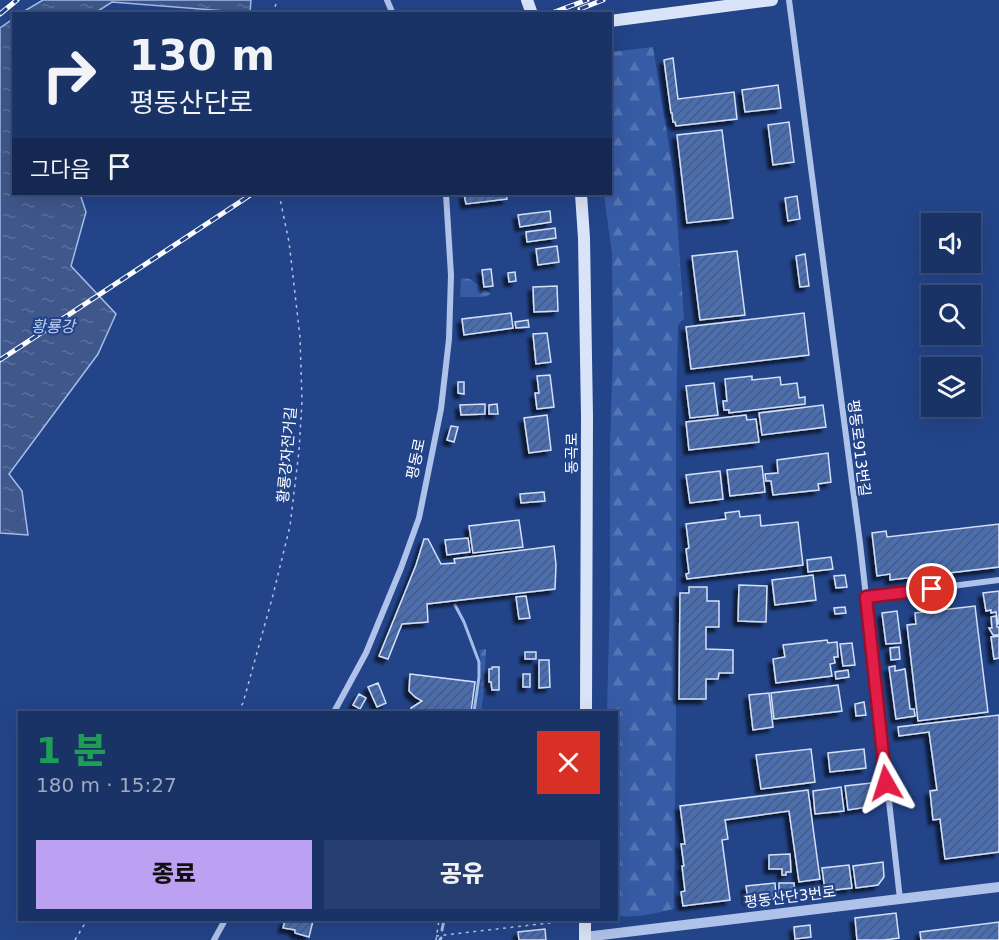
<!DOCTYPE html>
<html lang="ko">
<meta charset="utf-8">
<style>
:root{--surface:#1a3367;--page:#273f70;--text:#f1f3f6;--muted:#9faac0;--line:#384e7b;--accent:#bca0f2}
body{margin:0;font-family:"DejaVu Sans","Noto Sans KR",sans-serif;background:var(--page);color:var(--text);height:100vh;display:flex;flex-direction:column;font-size:22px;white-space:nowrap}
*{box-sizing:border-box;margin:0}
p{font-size:20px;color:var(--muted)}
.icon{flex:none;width:33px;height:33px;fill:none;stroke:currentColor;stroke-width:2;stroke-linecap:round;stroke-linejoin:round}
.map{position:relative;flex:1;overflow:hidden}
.details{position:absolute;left:18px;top:711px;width:600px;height:210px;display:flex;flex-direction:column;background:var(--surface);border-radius:0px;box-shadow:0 6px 24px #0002,0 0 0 2px var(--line)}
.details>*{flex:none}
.hud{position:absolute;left:12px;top:12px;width:600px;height:183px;border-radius:0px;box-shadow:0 6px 24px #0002,0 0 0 2px var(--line);background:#1a3367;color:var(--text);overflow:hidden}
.tools{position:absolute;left:921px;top:213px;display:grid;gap:12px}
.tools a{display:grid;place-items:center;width:60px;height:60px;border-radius:0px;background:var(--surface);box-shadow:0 6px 24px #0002,0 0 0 2px var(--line);font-size:30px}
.pin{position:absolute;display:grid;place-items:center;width:51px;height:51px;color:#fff;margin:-26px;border:3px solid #fff;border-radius:50%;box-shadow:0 2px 6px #0007}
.me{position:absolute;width:66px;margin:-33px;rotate:354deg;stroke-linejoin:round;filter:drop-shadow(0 0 4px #0008)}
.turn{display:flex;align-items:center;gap:21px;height:126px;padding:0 18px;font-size:27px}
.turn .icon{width:78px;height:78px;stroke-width:2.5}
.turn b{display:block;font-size:42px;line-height:51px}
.then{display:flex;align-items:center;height:57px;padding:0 18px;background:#0003;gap:12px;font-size:22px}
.round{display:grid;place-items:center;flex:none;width:63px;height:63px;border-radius:0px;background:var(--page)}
.summary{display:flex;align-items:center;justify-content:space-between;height:102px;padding:0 18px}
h1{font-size:36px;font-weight:800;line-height:45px;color:#1e9e55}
.button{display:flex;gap:12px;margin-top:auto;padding:12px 18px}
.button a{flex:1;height:69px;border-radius:0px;background:var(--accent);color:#111;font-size:24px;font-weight:800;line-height:69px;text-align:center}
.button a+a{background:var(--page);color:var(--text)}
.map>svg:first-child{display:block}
.forest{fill:url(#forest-firs)}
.water{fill:url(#water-ripples);stroke:#a3bdeb;stroke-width:1.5}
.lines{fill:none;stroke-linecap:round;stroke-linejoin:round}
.stream{stroke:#a3bdeb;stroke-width:3}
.building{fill:url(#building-hatch);stroke:#d4e0f8;stroke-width:1.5;filter:url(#shadow)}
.path{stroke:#afc3ea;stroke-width:1.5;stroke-dasharray:3 4.5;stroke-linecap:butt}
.minor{stroke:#afc3ea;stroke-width:6}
.tertiary{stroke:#afc3ea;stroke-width:10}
.secondary{stroke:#dae4f8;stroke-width:12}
.rail-casing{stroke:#fff;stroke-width:5}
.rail{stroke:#234489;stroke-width:3;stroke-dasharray:9;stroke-linecap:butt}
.route-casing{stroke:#92132f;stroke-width:15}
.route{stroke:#e11d48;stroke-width:10}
.labels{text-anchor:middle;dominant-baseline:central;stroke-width:4.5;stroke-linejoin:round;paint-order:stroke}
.street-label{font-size:15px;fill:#fff;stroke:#234489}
.water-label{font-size:16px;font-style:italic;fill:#bbcef1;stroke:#234489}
</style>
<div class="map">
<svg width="999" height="940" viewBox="0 0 999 940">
<defs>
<pattern id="forest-firs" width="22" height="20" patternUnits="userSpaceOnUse" patternTransform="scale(1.5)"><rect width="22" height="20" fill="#375ca6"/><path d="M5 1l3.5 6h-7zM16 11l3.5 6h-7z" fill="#5574b3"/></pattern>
<pattern id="water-ripples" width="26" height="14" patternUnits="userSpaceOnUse" patternTransform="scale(1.5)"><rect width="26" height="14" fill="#3f578a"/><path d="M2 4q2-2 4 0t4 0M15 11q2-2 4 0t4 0" fill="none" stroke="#5c709c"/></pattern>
<pattern id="building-hatch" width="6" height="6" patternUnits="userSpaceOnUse" patternTransform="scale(1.5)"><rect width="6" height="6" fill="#4b6eb1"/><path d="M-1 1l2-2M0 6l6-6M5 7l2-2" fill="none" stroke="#4c5b79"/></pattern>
<filter id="shadow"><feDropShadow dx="-4.5" dy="4.5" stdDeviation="1.5" flood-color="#0009"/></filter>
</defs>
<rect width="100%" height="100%" fill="#234489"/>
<path class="forest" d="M653,47L674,177L684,318L678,325L676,421V711L674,909C658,912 632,920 616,915V712H607L610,597V450L613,346L612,254L604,194H610L611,52Z
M461,278L470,279L491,294L484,297H460Z
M486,649L484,690L481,712H476C479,692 484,671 479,650Z"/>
<path class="water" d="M43,0H251L250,13L112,2L95,13H21Z
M13,19L14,194H80L86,212L71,266L116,314L98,354L9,474L22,491L28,535L0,533V28Z"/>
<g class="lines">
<path class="stream" d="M455,605L464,622L479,662V677L474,712
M442,930L444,920
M440,940L441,938"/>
</g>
<path class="building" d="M673,58L678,99L734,92L737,119L676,126L675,122H673L672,113H671L664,60Z
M778,85L781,108L745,112L742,90Z
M789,122L794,162L773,165L768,125Z
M722,130L733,218L687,223L677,135Z
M464,194H506L507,199L466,204Z
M797,196L800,219L788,221L785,198Z
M550,211L551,222L520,227L518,215Z
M555,228L556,238L527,242L526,232Z
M557,246L559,262L538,265L536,249Z
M737,251L745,315L700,320L692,256Z
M805,254L809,286L800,287L796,256Z
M491,269L493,286L484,287L482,270Z
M515,272L516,281L509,282L508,273Z
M557,286L558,311L534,312L533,287Z
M511,313L513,328L464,335L462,319Z
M804,313L809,355L691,369L686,327Z
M528,320L529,327L516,328L515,322Z
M547,333L551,362L536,364L533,334Z
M550,375L554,407L537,409L535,393H539L537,376Z
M752,376V380L780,377L781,385L797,383L799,398L805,397V404L729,413V410H724L723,401H727L725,379Z
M458,382H464V394L458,393Z
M714,383L718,415L690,418L686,386Z
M485,404V414L461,415L460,405Z
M497,404L498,414H489V405Z
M823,405L826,427L762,435L759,413Z
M547,415L551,450L529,453L524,418Z
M746,415L747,420L756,419L759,442L689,450L686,422Z
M451,426L458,427L454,442L447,440Z
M828,453L831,482L818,484L819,490L773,495L771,481H766L765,474L778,473L777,460Z
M762,466L765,492L730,496L727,470Z
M720,471L723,499L690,503L686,475Z
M544,492L545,501L521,503L520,494Z
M739,511L740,517L760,515L761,526L798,522L803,565L687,579L686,574L689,573L686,549L689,548L686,524L726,519L725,513Z
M519,520L523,547L473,553L469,526Z
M999,524V567L890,580V574L877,576L872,533L886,531L887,537Z
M468,538L470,552L447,555L445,540Z
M424,539H428L441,564L455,563L454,559L554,546L556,565L555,589L427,604L428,622L402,624L388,659L379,656L416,565Z
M831,557L833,569L808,572L807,560Z
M813,575L816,600L775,605L772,580Z
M845,575L847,587L836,588L834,576Z
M739,585L767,586L766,622L738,621Z
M689,587H707V601H719V627H706V649L733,650V673H719L718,679H706V699H679L680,593H689Z
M999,591V624H998L996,612L991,613V610L986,611L983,593Z
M526,596L530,618L519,619L516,597Z
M975,606L988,712L918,721L907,625L916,624L915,613Z
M845,607L846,613L835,614L834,608Z
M897,611L901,643L886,644L882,613Z
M996,616L997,627H999V635H993L989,628H992L991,617Z
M999,636V658L994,659L991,637Z
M827,640L828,643L837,642L838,657H834L835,663L830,664L832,676L776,683L773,659L785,657L783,645Z
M852,643L855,665L843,666L840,644Z
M899,647L900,659L891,660L890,648Z
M525,652H536V659H525Z
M539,660H549L550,687L539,688Z
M895,666V671L905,669L910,709H914L915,716L896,719L889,667Z
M492,667H499V690H492L491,682H489V669H492Z
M848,670L849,677L836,679L835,672Z
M410,674L475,682L471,712H410L411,708L422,701L415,697L409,691Z
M523,674H530V687H523Z
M378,683L386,703L377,707L368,687Z
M838,685L842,711L774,719L771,693Z
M769,693L773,727L753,730L749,695Z
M359,694L366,698L360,709L353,705Z
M864,702L866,715L856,716L855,704Z
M999,715V852L945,859L940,819L933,820L930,791L937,790L929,732L899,736L898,727Z
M811,749L815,782L761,789L756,755Z
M864,749L866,768L830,772L828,753Z
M871,783L874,806L848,810L845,786Z
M841,787L844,811L815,814L813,791Z
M808,790L820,879L799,882L789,811L725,820L728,839L722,840L730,900L683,906L681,892L685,891L682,866H684L681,844H685L680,806Z
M790,854L791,872H786V875H782V869H769V855Z
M883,862L884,877L878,885L856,888L853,866Z
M849,865L852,888L825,891L822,868Z
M775,883L776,897L748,900L746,886Z
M779,883H794L795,896L779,897Z
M896,913L899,938L884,940H857L855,918Z
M285,920L313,921L309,937L295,933V930L283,928Z
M999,922V940H921L920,932Z
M810,925L811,937L795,939L794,927Z
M545,929L546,940H519L518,932Z"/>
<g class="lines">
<path class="path" d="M273,14L277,0
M238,712L243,703L273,595L290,526L299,451L302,401L300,337L289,242L279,194
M436,936L575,920
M75,940L87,920
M436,940L439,920"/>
<path class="minor" d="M387,0L393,14
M789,0L860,543L900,899
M866,597L999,580
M334,712L366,653L401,568L419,518L441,409L449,339L451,275L446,194
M214,940L225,920"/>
<path class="tertiary" d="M585,937L999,887"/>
<path class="secondary" d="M527,0L532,14
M610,21L772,0
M581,194L584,238L587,416L586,712
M585,940V920"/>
<g class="rail-casing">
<path id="rail" d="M580,9L603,0
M0,14L17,0
M549,14L587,0
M0,360L252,194"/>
</g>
<use href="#rail" class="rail"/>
</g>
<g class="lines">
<g class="route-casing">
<path id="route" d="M886,783L866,597L932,589"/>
</g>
<use href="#route" class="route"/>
</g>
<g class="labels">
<g class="street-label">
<text transform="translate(859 448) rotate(83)">평동로913번길</text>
<text transform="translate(572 453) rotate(-90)">동곡로</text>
<text transform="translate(287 455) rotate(-85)">황룡강자전거길</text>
<text transform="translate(416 459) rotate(-78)">평동로</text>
<text transform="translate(790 897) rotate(-7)">평동산단3번로</text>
</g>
<g class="water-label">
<text x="53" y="326">황룡강</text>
</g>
</g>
</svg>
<div class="tools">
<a><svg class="icon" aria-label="sound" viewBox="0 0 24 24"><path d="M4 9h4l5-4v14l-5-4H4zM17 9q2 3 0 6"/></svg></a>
<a><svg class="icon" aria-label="search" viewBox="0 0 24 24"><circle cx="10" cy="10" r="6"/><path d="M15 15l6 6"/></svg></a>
<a><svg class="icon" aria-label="layers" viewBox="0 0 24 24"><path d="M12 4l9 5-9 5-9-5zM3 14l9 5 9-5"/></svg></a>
</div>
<div class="pin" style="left:932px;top:589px;background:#d93025"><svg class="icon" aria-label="arrive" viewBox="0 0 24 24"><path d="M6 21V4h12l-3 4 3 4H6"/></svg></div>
<svg class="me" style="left:886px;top:783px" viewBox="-20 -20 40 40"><path d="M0-17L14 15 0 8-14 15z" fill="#e11d48" stroke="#fff" stroke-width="4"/></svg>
<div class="hud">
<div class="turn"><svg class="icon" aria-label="right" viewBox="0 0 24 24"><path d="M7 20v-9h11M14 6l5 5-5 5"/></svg><div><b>130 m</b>평동산단로</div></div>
<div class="then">그다음<svg class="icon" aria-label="arrive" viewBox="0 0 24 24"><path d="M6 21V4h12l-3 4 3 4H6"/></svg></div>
</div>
<section class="details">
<div class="summary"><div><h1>1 분</h1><p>180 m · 15:27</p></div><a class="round" style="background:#d93025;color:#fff"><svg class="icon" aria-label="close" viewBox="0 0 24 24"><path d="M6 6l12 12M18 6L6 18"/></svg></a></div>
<div class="button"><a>종료</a><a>공유</a></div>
</section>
</div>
